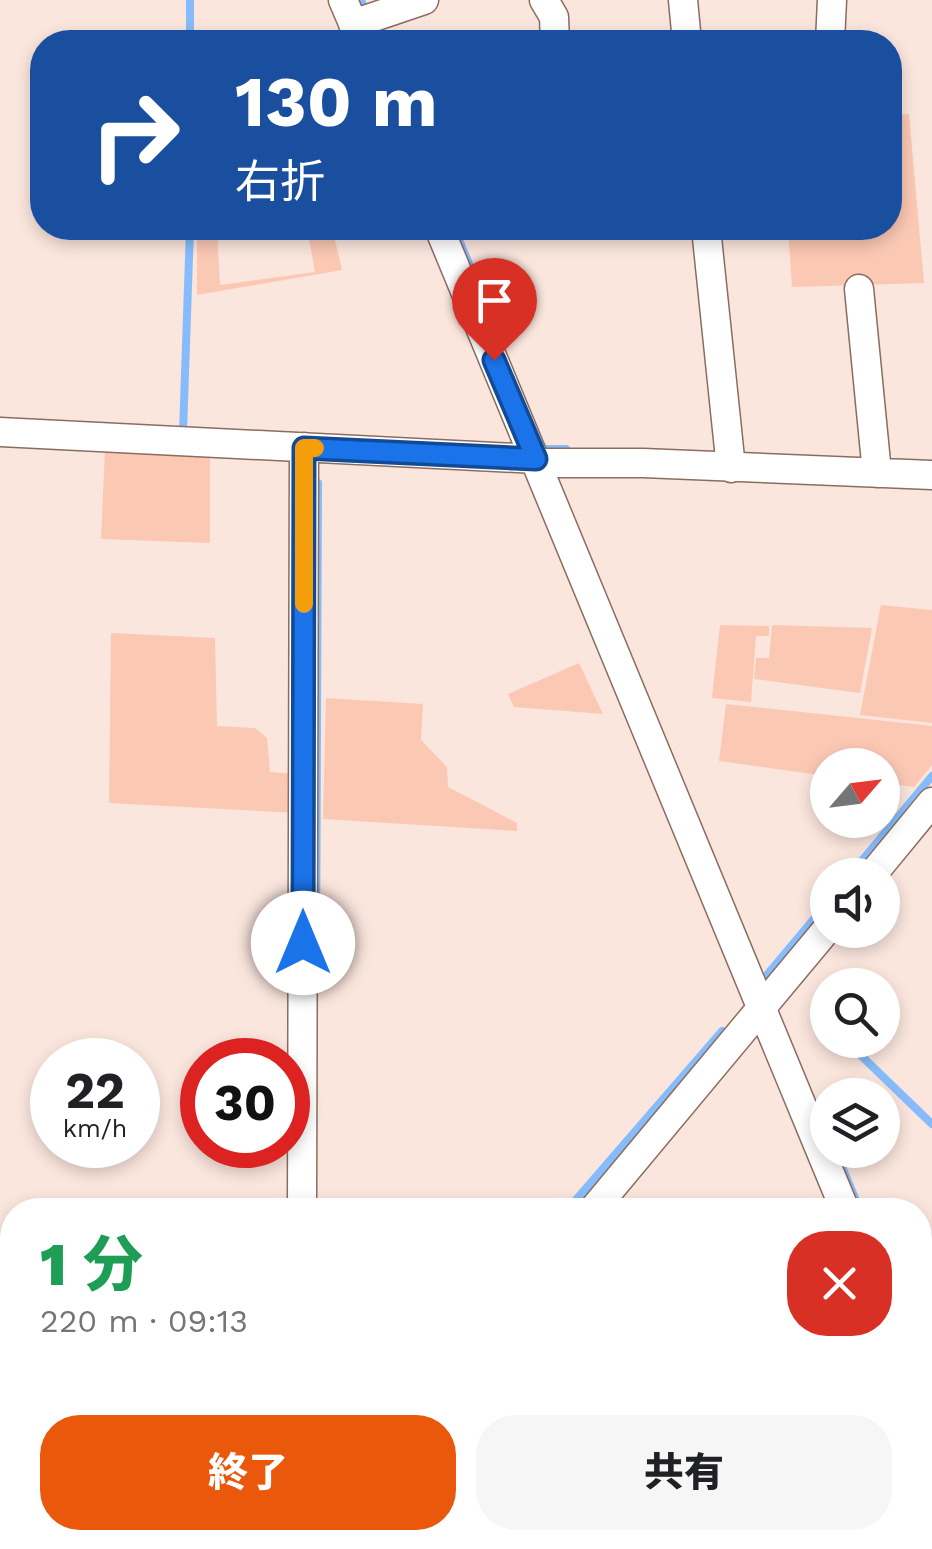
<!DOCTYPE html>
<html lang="ja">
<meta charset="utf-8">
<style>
:root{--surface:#fff;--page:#f6f6f6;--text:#202124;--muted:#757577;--accent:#ea580c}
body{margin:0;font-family:"Work Sans","Noto Sans JP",sans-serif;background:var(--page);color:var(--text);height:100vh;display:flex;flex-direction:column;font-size:38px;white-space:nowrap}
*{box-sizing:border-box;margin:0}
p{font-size:32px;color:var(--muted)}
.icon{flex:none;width:55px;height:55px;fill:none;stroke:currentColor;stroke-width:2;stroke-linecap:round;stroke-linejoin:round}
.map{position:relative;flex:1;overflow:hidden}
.side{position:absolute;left:0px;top:1198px;width:932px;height:352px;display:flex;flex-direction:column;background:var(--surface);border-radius:40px 40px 0 0;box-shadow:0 5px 15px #0003}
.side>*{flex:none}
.banner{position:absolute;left:30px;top:30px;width:872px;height:210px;border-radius:40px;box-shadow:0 5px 15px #0003;background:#1a4fa0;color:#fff;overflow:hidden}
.needle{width:65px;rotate:62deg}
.buttons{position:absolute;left:810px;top:748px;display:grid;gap:20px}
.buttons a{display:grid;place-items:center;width:90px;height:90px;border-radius:50%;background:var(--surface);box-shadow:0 5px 15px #0003;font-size:50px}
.speed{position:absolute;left:30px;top:1038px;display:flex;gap:20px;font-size:50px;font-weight:700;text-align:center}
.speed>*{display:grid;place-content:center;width:130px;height:130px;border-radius:50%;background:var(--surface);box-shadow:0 5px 15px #0003;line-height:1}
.speed small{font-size:25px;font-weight:400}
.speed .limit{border:15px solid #d22;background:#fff;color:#111}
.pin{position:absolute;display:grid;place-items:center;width:85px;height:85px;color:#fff;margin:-102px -42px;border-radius:50% 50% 50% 0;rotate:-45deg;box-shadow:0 0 10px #0007}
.pin .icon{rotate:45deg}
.me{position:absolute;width:110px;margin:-55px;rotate:0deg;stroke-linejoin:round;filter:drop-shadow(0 0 8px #0008)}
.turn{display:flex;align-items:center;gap:35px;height:210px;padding:0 40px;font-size:45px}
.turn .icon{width:130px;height:130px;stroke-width:2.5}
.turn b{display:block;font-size:70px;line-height:85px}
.round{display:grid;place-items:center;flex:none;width:105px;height:105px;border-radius:40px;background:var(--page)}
.headline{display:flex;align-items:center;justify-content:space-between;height:170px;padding:0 40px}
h1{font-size:60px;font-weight:800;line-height:75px;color:#1e9e55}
.primary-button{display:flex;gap:20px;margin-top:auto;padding:20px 40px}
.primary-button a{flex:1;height:115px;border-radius:40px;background:var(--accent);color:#fff;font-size:40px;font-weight:800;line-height:115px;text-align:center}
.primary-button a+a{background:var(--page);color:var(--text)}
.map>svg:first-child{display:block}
.green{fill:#fbc8b4}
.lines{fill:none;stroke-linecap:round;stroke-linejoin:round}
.stream{stroke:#86bcfb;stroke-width:8}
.street-casing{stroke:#8b6c60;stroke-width:31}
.street{stroke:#fff;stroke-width:28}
.route-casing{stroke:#114b97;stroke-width:25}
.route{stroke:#1a73e8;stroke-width:18}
.slow{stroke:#f59e0b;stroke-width:18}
</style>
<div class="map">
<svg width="932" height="1549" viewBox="0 0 932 1549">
<rect width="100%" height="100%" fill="#fbe6dd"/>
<path class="green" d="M909,114L924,283L792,287L788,228H890V116Z
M197,228H231L217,230L220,285L315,272L307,228H332L342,270L197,295Z
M105,448L210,453V543L101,539Z
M881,605L932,610V723L860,715Z
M720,625L769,626V636H756L751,702L712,698Z
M772,625L872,628L860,693L754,679L756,658H769Z
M111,633L215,638L217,726L255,728L267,738L270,772L296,774L297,813L109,803Z
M579,663L603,714L514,707L508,694Z
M326,698L423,704L421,740L447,767L448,787L517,823V831L323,819Z
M726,704L932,726V765L914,787L883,783L882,765H828L827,776L719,761Z"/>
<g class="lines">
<path class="stream" d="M361,0L378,42
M190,42V0
M454,228L483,297
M183,432L190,228
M541,449H566
M850,875L932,776
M766,976L828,902
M316,979L318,483
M845,1040L932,1124
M835,1150L860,1210
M567,1210L722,1031
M920,1353L932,1381
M920,1510L932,1495
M276,1549L285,1538
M889,1549L899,1538"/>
<g class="street-casing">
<path id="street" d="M343,0L361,42
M544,0L554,17L555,42
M683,0L687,42
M353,24L424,0
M830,42L832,0
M439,228L845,1210
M706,228L731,468
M859,289L877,473
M0,432L536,459
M538,463H643L932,475
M872,875L932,802
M302,1210L304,447
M593,1210L828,928
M920,1388L932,1416
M0,1532L12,1530
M305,1549L315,1538
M912,1549L932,1525"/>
</g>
<use href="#street" class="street"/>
</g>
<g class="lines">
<g class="route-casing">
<path id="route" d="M303,943L304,448L536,459L494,360"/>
</g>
<use href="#route" class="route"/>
<path class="slow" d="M304,604V448H315"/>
</g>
</svg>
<div class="buttons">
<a><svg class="needle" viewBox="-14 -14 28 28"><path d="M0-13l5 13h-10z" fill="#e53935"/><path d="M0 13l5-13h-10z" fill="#757577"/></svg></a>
<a><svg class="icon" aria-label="sound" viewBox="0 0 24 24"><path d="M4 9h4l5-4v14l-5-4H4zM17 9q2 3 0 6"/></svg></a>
<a><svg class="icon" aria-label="search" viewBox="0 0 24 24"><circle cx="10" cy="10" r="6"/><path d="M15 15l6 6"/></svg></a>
<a><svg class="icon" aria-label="layers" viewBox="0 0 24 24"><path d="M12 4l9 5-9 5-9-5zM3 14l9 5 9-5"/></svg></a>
</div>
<div class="speed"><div>22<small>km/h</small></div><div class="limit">30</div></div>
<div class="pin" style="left:494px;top:360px;background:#d93025"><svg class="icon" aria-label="arrive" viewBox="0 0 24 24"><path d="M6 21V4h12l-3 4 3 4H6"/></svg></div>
<svg class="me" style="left:303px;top:943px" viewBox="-20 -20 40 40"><circle r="19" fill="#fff"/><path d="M0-13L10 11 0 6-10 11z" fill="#1a73e8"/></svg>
<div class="banner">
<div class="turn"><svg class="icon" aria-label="right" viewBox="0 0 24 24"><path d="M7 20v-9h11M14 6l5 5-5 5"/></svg><div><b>130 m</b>右折</div></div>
</div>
<section class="side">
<div class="headline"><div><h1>1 分</h1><p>220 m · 09:13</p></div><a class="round" style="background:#d93025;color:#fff"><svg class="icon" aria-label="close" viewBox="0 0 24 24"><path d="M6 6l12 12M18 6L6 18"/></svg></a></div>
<div class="primary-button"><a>終了</a><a>共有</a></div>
</section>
</div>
